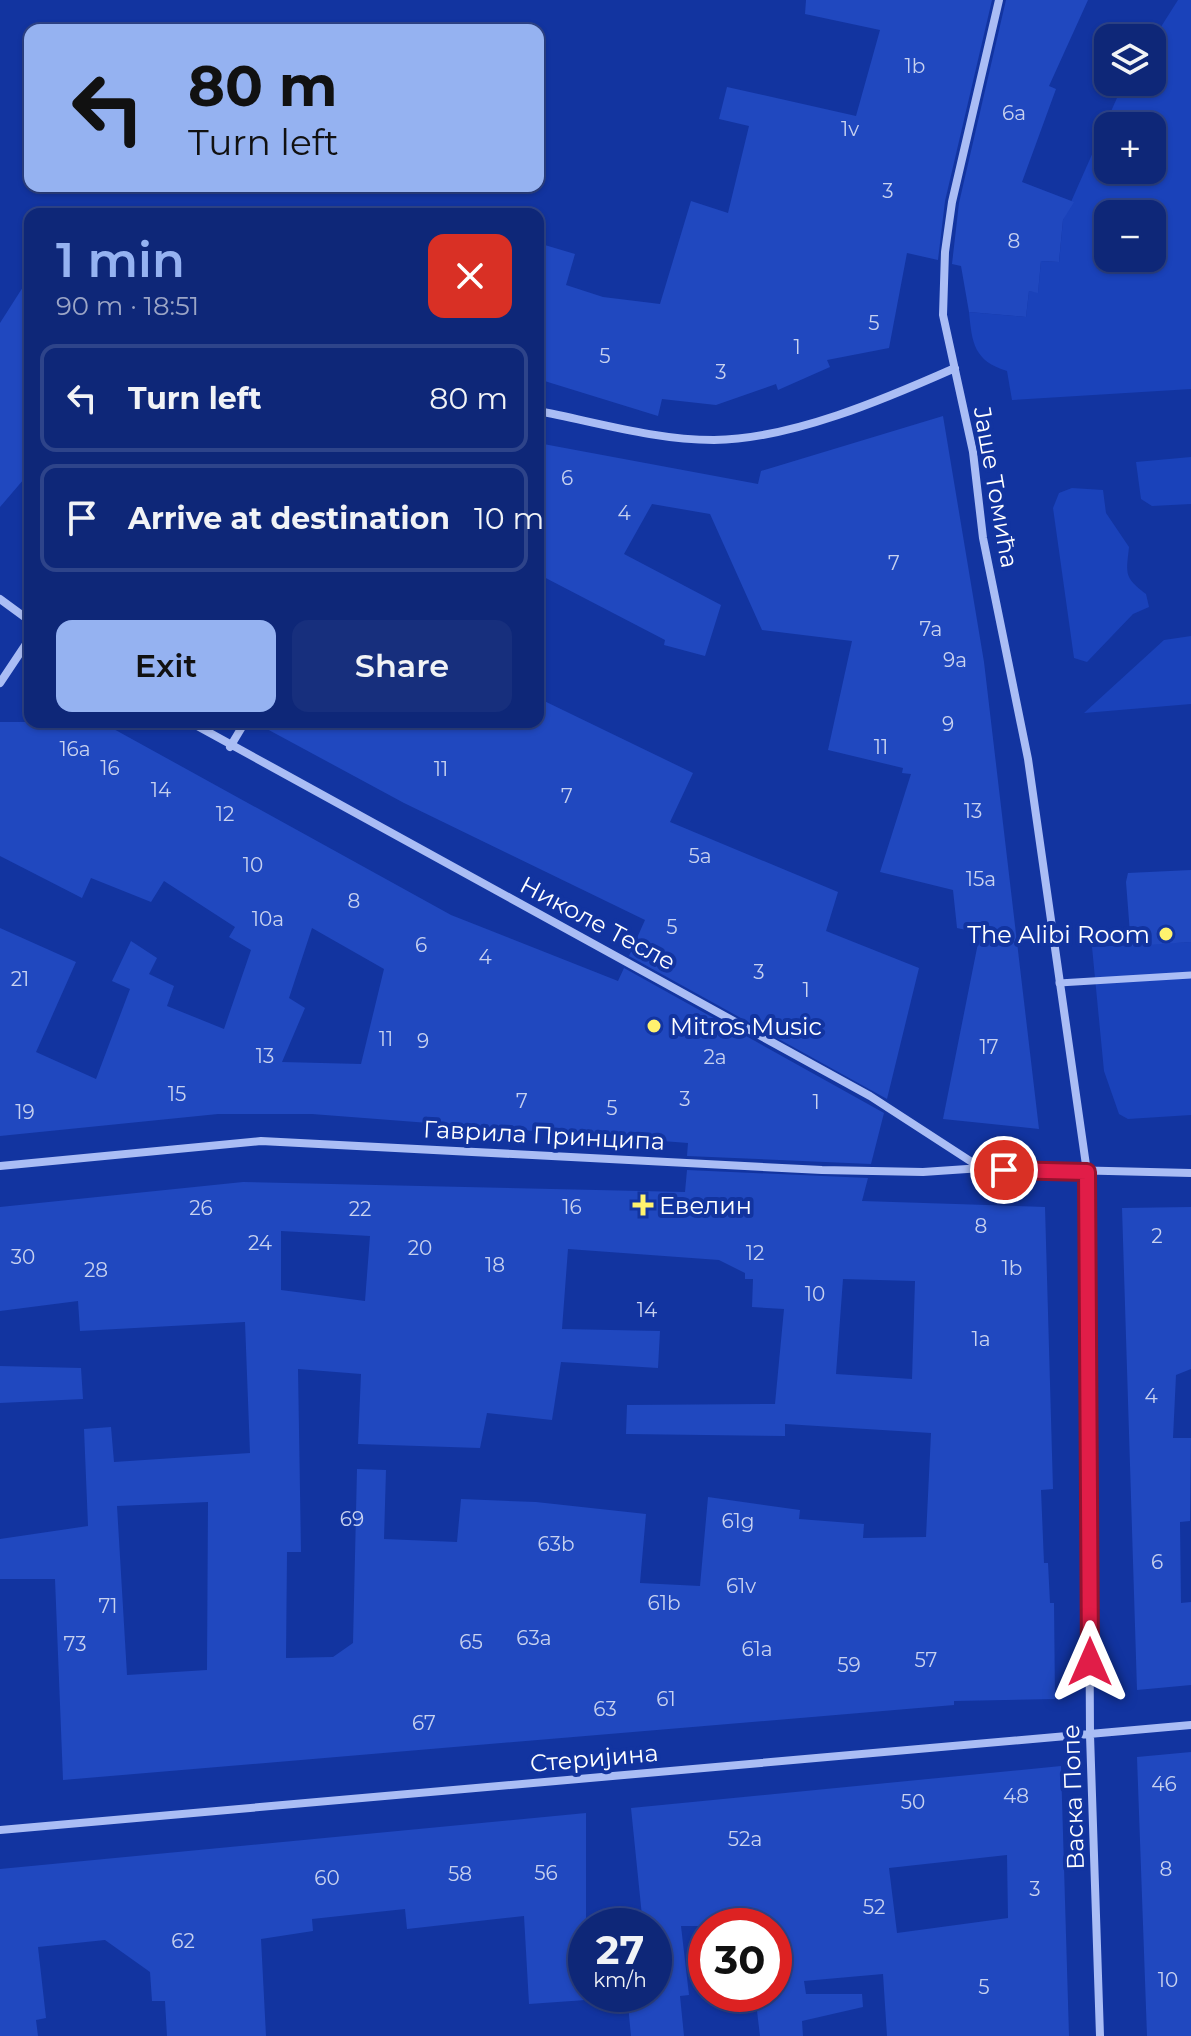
<!DOCTYPE html>
<meta charset="utf-8">
<style>
:root{--surface:#0e2778;--page:#172f7d;--text:#f1f3f6;--muted:#9ba5c6;--line:#2e448a;--accent:#95b2f1}
body{margin:0;font-family:Montserrat,sans-serif;background:var(--page);color:var(--text);height:100vh;display:flex;flex-direction:column;font-size:30px;white-space:nowrap}
*{box-sizing:border-box;margin:0}
p{font-size:26px;color:var(--muted)}
.icon{flex:none;width:44px;height:44px;fill:none;stroke:currentColor;stroke-width:2;stroke-linecap:round;stroke-linejoin:round}
.map{position:relative;flex:1;overflow:hidden}
.drawer{position:absolute;left:24px;top:208px;width:520px;height:520px;display:flex;flex-direction:column;background:var(--surface);border-radius:16px;box-shadow:0 2px 6px #0004,0 0 0 2px var(--line)}
.drawer>*{flex:none}
.hud{position:absolute;left:24px;top:24px;width:520px;height:168px;border-radius:16px;box-shadow:0 2px 6px #0004,0 0 0 2px var(--line);background:#95b2f1;color:#111;overflow:hidden}
.controls{position:absolute;left:1094px;top:24px;display:grid;gap:16px}
.controls a{display:grid;place-items:center;width:72px;height:72px;border-radius:16px;background:var(--surface);box-shadow:0 2px 6px #0004,0 0 0 2px var(--line);font-size:40px}
.speed{position:absolute;left:568px;top:1908px;display:flex;gap:16px;font-size:40px;font-weight:700;text-align:center}
.speed>*{display:grid;place-content:center;width:104px;height:104px;border-radius:50%;background:var(--surface);box-shadow:0 2px 6px #0004,0 0 0 2px var(--line);line-height:1}
.speed small{font-size:20px;font-weight:400}
.speed .limit{border:12px solid #d22;background:#fff;color:#111}
.pin{position:absolute;display:grid;place-items:center;width:68px;height:68px;color:#fff;margin:-34px;border:4px solid #fff;border-radius:50%;box-shadow:0 2px 8px #0007}
.me{position:absolute;width:88px;margin:-44px;rotate:0deg;stroke-linejoin:round;filter:drop-shadow(0 0 6px #0008)}
.turn{display:flex;align-items:center;gap:28px;height:168px;padding:0 32px;font-size:36px}
.turn .icon{width:104px;height:104px;stroke-width:2.5}
.turn b{display:block;font-size:56px;line-height:68px}
.round{display:grid;place-items:center;flex:none;width:84px;height:84px;border-radius:16px;background:var(--page)}
.overview{display:flex;align-items:center;justify-content:space-between;height:136px;padding:0 32px}
h1{font-size:48px;font-weight:600;line-height:60px;color:var(--accent)}
.action{display:flex;gap:16px;margin-top:auto;padding:16px 32px}
.action a{flex:1;height:92px;border-radius:16px;background:var(--accent);color:#111;font-size:32px;font-weight:600;line-height:92px;text-align:center}
.action a+a{background:var(--page);color:var(--text)}
ul{padding:0;list-style:none}
li{display:flex;align-items:center;gap:24px;height:108px;margin:0 16px 12px;padding:0 16px;border:4px solid var(--line);border-radius:16px}
li div{flex:1}
li b{display:block;font-size:30px}
li em{font-style:normal}
.map>svg:first-child{display:block}
.green{fill:#1a42ba;fill-rule:evenodd}
.building{fill:#2048bf;fill-rule:evenodd}
.lines{fill:none;stroke-linecap:round;stroke-linejoin:round}
.pedestrian{stroke:#aabdf5;stroke-width:7}
.minor{stroke:#aabdf5;stroke-width:8}
.route-casing{stroke:#92132f;stroke-width:20}
.route{stroke:#e11d48;stroke-width:14}
.poi-dot{fill:#fff26e;stroke:#1234a0;stroke-width:3}
.labels{text-anchor:middle;dominant-baseline:central;stroke-width:8;stroke-linejoin:round;paint-order:stroke}
.number-label{font-size:20px;fill:#c7d1ef}
.street-label{font-size:24px;fill:#fff;stroke:#1234a0}
.poi-label{font-size:24px;fill:#fff;stroke:#1234a0;text-anchor:start}
</style>
<div class="map">
<svg width="1191" height="2036" viewBox="0 0 1191 2036">
<rect width="100%" height="100%" fill="#1234a0"/>
<path class="green" d="M1178,0H1191V389L1012,400L1007,371C974,361 972,343 969,312L1026,317L1029,291L1038,292L1041,261L1059,262L1063,220L1124,82H1152V41ZM1108,126H1152V170H1108ZM1108,214H1152V258H1108Z
M1191,457V504L1152,506L1141,499L1136,462Z
M1072,488L1103,490L1106,513L1129,547C1126,575 1124,577 1146,594L1149,607L1133,614L1087,662L1074,658L1053,508L1059,493Z
M1191,636V704L1084,713L1164,640Z
M1191,942V1115L1128,1119L1119,1114L1104,1071L1092,947Z"/>
<path class="building" d="M806,0H992L945,201L938,260L907,253L889,348L827,360L830,367L778,390L776,384L716,405L662,399L658,416L538,379V243L575,254L566,285L603,297L660,304L691,201L728,213L749,126L719,119L727,87L856,116L880,30L805,14Z
M1006,0H1088L1049,86L1056,89L1022,182L1074,202L1063,220L1059,262L1041,261L1038,293L1029,291L1026,317L969,312L961,266L952,264L959,203Z
M30,276V472L0,507V323Z
M943,416L984,662L1039,1129L943,1119L980,933L957,928L953,890L880,872L911,774L902,773L903,768L828,750L852,641L762,630L710,514L652,504L624,554L721,605L705,656L664,645L665,640L538,574V443L758,484L761,471Z
M538,698L693,773L670,822L838,892L826,931L919,968L887,1099L629,956L645,920L404,803L254,722H538Z
M0,722H101L451,915L618,981L624,968L884,1113L871,1164L687,1156L688,1143L312,1114H218L0,1136V928L76,962L36,1052L96,1079L130,989L112,981L131,941L157,958L149,974L174,986L167,1006L224,1029L251,950L229,937L235,927L164,881L151,902L91,878L82,898L0,856ZM312,928L384,969L361,1064L282,1062L305,1008L289,998Z
M1191,870V942L1131,946L1126,882L1128,873Z
M687,1170L868,1178L862,1201L1045,1207L1053,1489L1041,1490L1044,1563H1048L1050,1603H1054L1055,1699L954,1701V1705L63,1780L55,1579H0V1539L88,1526L84,1429L111,1427L114,1462L250,1453L245,1322L80,1331L78,1301L0,1311V1207L243,1182L685,1192ZM281,1231L370,1236L365,1301L281,1290ZM568,1249L719,1260L745,1273V1279H753L752,1307L784,1309L775,1404L627,1405L626,1434L785,1436V1424L931,1433L926,1537L863,1538L864,1524L799,1519L800,1510L708,1497L700,1586L640,1583L646,1514L536,1502L461,1499L457,1542L384,1539L386,1470L357,1469L353,1643L333,1657L286,1658L287,1552H301L298,1369L361,1374L358,1444L480,1448L487,1413L552,1420L561,1362L658,1368L660,1331L562,1329ZM843,1279L915,1281L912,1379L836,1374ZM208,1502L207,1670L127,1675L117,1506Z
M1191,1207V1369L1176,1375L1173,1438H1191L1190,1521L1180,1522L1181,1603L1191,1602V1685L1137,1690L1122,1208Z
M0,1366L81,1368L83,1399L0,1403Z
M1191,1752V2036H1147L1137,1757Z
M1061,1766L1069,2036H887L883,1974L804,1981L806,1994H862L863,2007L802,2021L803,2036H760L755,1994H774V1926H681L689,1995L680,1996L684,2036H631L627,1994H654V1926H643L631,1808ZM1007,1855L1008,1918L897,1933L889,1868Z
M586,1813V2000L529,2004L524,1916L407,1929L405,1909L312,1919L313,1931L261,1939L266,2036H167L165,2001H152L150,1972L105,1940L38,1947L46,2018L36,2020L38,2036H0V1869Z"/>
<g class="lines">
<path class="pedestrian" d="M1059,983L1191,975"/>
<path class="minor" d="M999,0L952,202L945,252L943,315L973,452L983,538L1028,759L1087,1172L1090,1735L1100,2036
M538,411C596,422 655,440 714,440C792,439 885,399 955,368
M0,599L30,621
M0,683L30,638
M190,722L870,1096L981,1168
M230,747L245,722
M0,1166L261,1141L822,1170L923,1172L982,1168L1191,1173
M0,1830L1191,1725"/>
</g>
<g class="lines">
<g class="route-casing">
<path id="route" d="M1004,1170L1087,1172L1090,1662"/>
</g>
<use href="#route" class="route"/>
</g>
<g class="poi-dot">
<circle cx="1166" cy="934" r="8"/>
<circle cx="654" cy="1026" r="8"/>
<path d="M639 1193h8v8h8v8h-8v8h-8v-8h-8v-8h8z"/>
</g>
<g class="labels">
<g class="number-label">
<text x="915" y="66">1b</text>
<text x="1014" y="113">6a</text>
<text x="850" y="129">1v</text>
<text x="888" y="191">3</text>
<text x="1014" y="241">8</text>
<text x="874" y="323">5</text>
<text x="797" y="347">1</text>
<text x="605" y="356">5</text>
<text x="721" y="372">3</text>
<text x="567" y="478">6</text>
<text x="624" y="513">4</text>
<text x="894" y="563">7</text>
<text x="931" y="629">7a</text>
<text x="955" y="660">9a</text>
<text x="948" y="724">9</text>
<text x="881" y="747">11</text>
<text x="75" y="749">16a</text>
<text x="110" y="768">16</text>
<text x="441" y="769">11</text>
<text x="161" y="790">14</text>
<text x="567" y="796">7</text>
<text x="973" y="811">13</text>
<text x="225" y="814">12</text>
<text x="700" y="856">5a</text>
<text x="253" y="865">10</text>
<text x="981" y="879">15a</text>
<text x="354" y="901">8</text>
<text x="268" y="919">10a</text>
<text x="672" y="927">5</text>
<text x="421" y="945">6</text>
<text x="485" y="957">4</text>
<text x="759" y="972">3</text>
<text x="20" y="979">21</text>
<text x="806" y="990">1</text>
<text x="386" y="1039">11</text>
<text x="423" y="1041">9</text>
<text x="989" y="1047">17</text>
<text x="265" y="1056">13</text>
<text x="715" y="1057">2a</text>
<text x="177" y="1094">15</text>
<text x="685" y="1099">3</text>
<text x="522" y="1101">7</text>
<text x="816" y="1102">1</text>
<text x="612" y="1108">5</text>
<text x="25" y="1112">19</text>
<text x="572" y="1207">16</text>
<text x="201" y="1208">26</text>
<text x="360" y="1209">22</text>
<text x="981" y="1226">8</text>
<text x="1157" y="1236">2</text>
<text x="260" y="1243">24</text>
<text x="420" y="1248">20</text>
<text x="755" y="1253">12</text>
<text x="23" y="1257">30</text>
<text x="495" y="1265">18</text>
<text x="1012" y="1268">1b</text>
<text x="96" y="1270">28</text>
<text x="815" y="1294">10</text>
<text x="647" y="1310">14</text>
<text x="981" y="1339">1a</text>
<text x="1151" y="1396">4</text>
<text x="352" y="1519">69</text>
<text x="738" y="1521">61g</text>
<text x="556" y="1544">63b</text>
<text x="1157" y="1562">6</text>
<text x="741" y="1586">61v</text>
<text x="664" y="1603">61b</text>
<text x="108" y="1606">71</text>
<text x="534" y="1638">63a</text>
<text x="471" y="1642">65</text>
<text x="75" y="1644">73</text>
<text x="757" y="1649">61a</text>
<text x="926" y="1660">57</text>
<text x="849" y="1665">59</text>
<text x="666" y="1699">61</text>
<text x="605" y="1709">63</text>
<text x="424" y="1723">67</text>
<text x="1164" y="1784">46</text>
<text x="1016" y="1796">48</text>
<text x="913" y="1802">50</text>
<text x="745" y="1839">52a</text>
<text x="1166" y="1869">8</text>
<text x="546" y="1873">56</text>
<text x="460" y="1874">58</text>
<text x="327" y="1878">60</text>
<text x="1035" y="1889">3</text>
<text x="874" y="1907">52</text>
<text x="183" y="1941">62</text>
<text x="1168" y="1980">10</text>
<text x="984" y="1987">5</text>
</g>
<g class="street-label">
<text transform="translate(996 487) rotate(80)">Јаше Томића</text>
<text transform="translate(598 923) rotate(28)">Николе Тесле</text>
<text transform="translate(544 1135) rotate(3)">Гаврила Принципа</text>
<text transform="translate(594 1758) rotate(-5)">Стеријина</text>
<text transform="translate(1073 1797) rotate(-92)">Васка Попе</text>
</g>
<g class="poi-label">
<text x="1150" y="934" text-anchor="end">The Alibi Room</text>
<text x="670" y="1026">Mitros Music</text>
<text x="659" y="1205">Евелин</text>
</g>
</g>
</svg>
<div class="controls">
<a><svg class="icon" aria-label="layers" viewBox="0 0 24 24"><path d="M12 4l9 5-9 5-9-5zM3 14l9 5 9-5"/></svg></a>
<a>+</a>
<a>−</a>
</div>
<div class="speed"><div>27<small>km/h</small></div><div class="limit">30</div></div>
<div class="pin" style="left:1004px;top:1170px;background:#d93025"><svg class="icon" aria-label="arrive" viewBox="0 0 24 24"><path d="M6 21V4h12l-3 4 3 4H6"/></svg></div>
<svg class="me" style="left:1090px;top:1662px" viewBox="-20 -20 40 40"><path d="M0-17L14 15 0 8-14 15z" fill="#e11d48" stroke="#fff" stroke-width="4"/></svg>
<div class="hud">
<div class="turn"><svg class="icon" aria-label="left" viewBox="0 0 24 24"><path d="M17 20v-9H6M10 6l-5 5 5 5"/></svg><div><b>80 m</b>Turn left</div></div>
</div>
<section class="drawer">
<div class="overview"><div><h1>1 min</h1><p>90 m · 18:51</p></div><a class="round" style="background:#d93025;color:#fff"><svg class="icon" aria-label="close" viewBox="0 0 24 24"><path d="M6 6l12 12M18 6L6 18"/></svg></a></div>
<ul>
<li><svg class="icon" aria-label="left" viewBox="0 0 24 24"><path d="M17 20v-9H6M10 6l-5 5 5 5"/></svg><div><b>Turn left</b></div><em>80 m</em></li>
<li><svg class="icon" aria-label="arrive" viewBox="0 0 24 24"><path d="M6 21V4h12l-3 4 3 4H6"/></svg><div><b>Arrive at destination</b></div><em>10 m</em></li>
</ul>
<div class="action"><a>Exit</a><a>Share</a></div>
</section>
</div>
